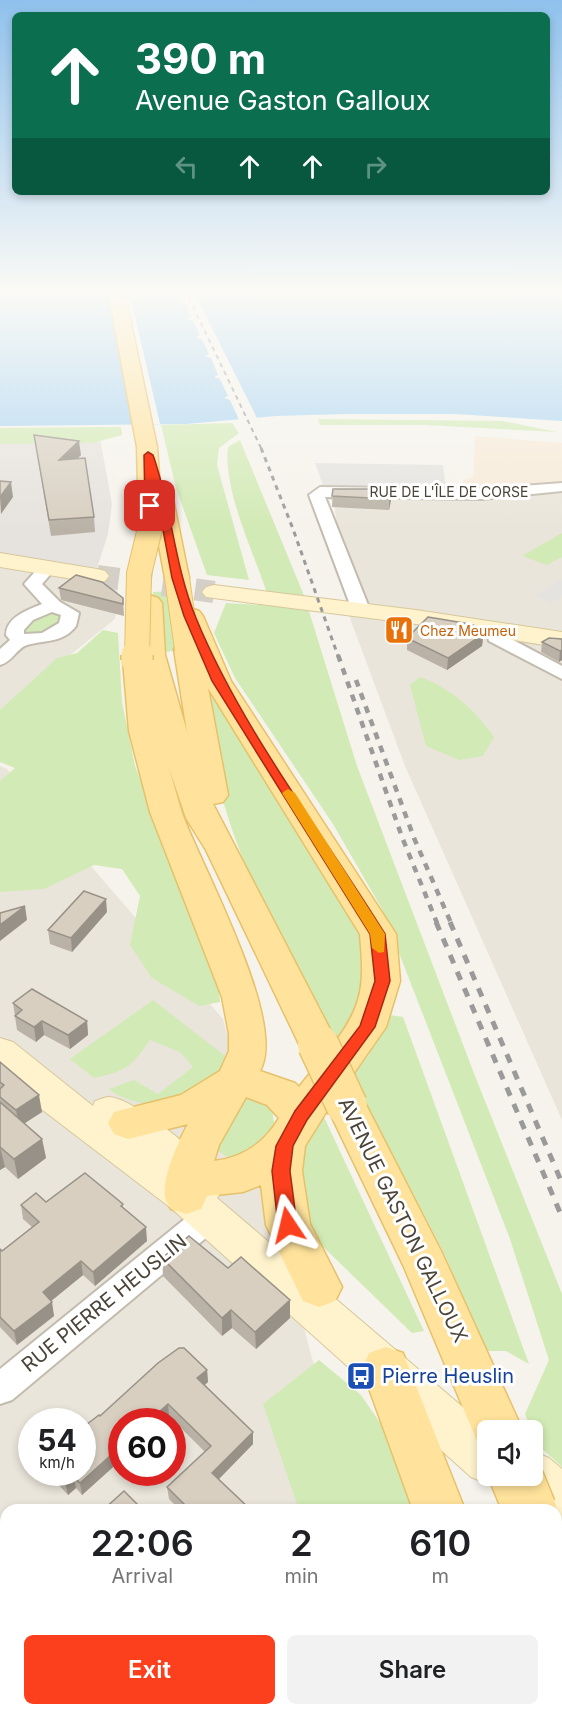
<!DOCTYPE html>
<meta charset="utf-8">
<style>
:root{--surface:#fff;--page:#f2f2f2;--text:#202124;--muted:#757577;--accent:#fc3f1d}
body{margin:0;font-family:Inter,sans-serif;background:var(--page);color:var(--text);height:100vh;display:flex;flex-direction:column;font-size:22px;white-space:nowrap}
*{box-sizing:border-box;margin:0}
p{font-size:20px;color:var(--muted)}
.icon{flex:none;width:33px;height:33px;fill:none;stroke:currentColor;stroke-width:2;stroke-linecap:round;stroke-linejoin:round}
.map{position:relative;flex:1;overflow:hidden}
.details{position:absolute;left:0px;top:1504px;width:562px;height:212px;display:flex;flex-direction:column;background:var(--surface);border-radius:18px 18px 0 0;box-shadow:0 3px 9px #0003}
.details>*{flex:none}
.guide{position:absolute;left:12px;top:12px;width:538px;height:183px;border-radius:9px;box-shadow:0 3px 9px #0003;background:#0b6e4f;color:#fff;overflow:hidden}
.fabs{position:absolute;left:477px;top:1420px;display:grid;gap:12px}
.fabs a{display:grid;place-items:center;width:66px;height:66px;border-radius:9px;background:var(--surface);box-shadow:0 3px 9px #0003;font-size:30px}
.speed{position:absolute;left:18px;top:1408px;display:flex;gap:12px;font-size:30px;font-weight:700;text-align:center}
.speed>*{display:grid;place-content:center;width:78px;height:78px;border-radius:50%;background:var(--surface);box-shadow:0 3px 9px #0003;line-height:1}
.speed small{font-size:15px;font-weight:400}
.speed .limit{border:9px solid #d22;background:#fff;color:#111}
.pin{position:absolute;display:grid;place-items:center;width:51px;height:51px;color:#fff;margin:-26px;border-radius:12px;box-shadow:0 3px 9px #0006}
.me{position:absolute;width:66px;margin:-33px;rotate:350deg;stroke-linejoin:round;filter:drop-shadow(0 0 4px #0008)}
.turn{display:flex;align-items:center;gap:21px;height:126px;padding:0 24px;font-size:27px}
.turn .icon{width:78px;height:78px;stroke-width:2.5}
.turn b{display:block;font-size:42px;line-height:51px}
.lanes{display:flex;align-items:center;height:57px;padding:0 24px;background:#0003;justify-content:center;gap:30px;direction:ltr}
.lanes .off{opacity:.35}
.eta{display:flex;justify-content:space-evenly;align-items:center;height:102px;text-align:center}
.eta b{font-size:36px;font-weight:600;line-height:42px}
.button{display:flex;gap:12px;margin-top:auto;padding:12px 24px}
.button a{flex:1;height:69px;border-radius:9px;background:var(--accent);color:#fff;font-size:24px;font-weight:600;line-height:69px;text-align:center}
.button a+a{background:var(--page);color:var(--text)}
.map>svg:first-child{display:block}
.residential{fill:#eae5da;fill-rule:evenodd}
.commercial{fill:#f7ead8}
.industrial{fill:#e6e2dd}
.green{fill:#d2eab5}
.parking{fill:#e5e3e0}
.water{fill:#a9d4f2}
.pier{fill:#f6f3ec}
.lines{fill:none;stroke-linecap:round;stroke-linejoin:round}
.secondary-tunnel{stroke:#d4d0c8;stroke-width:22;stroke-dasharray:22 11;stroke-linecap:butt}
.street-casing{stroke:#c2bbae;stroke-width:4}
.secondary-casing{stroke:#d6c79b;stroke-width:2}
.primary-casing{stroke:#e6c16a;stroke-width:3}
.street{fill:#fff;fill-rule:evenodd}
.secondary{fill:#fff3cd;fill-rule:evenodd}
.primary{fill:#ffe39c;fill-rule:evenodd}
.rail-far3{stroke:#9a9a9a;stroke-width:2;stroke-dasharray:4.5 4.5;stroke-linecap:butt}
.rail-far2{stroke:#9a9a9a;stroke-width:3;stroke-dasharray:5 5;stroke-linecap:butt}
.rail-far1{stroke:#9a9a9a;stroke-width:4.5;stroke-dasharray:7 7;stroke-linecap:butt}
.rail{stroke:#9a9a9a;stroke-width:5;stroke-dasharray:9 9;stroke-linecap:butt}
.primary-bridge-far3-casing{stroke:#e6c16a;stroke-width:26;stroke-linecap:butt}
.primary-bridge-far2-casing{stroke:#e6c16a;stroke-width:34;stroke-linecap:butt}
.primary-bridge-far1-casing{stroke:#e6c16a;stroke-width:43;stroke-linecap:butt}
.primary-bridge-casing{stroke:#e6c16a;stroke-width:55;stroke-linecap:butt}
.primary-bridge-far3{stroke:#ffe39c;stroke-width:24}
.primary-bridge-far2{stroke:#ffe39c;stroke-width:31}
.primary-bridge-far1{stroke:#ffe39c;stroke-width:40}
.primary-bridge{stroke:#ffe39c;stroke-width:52}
.wall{fill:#bab2a6}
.shaded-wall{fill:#979187}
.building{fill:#d8cfc1;stroke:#979187;stroke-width:1.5}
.route{fill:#fc3f1d;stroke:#a42913;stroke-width:1.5}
.slow{fill:#f59e0b}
.labels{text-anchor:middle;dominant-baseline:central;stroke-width:6;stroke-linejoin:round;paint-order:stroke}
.far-street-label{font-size:14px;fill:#4b4439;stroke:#fff}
.far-food-label{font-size:14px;fill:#c56008;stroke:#fff;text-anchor:start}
.near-street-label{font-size:20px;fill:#4b4439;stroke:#fff}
.near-transit-label{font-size:20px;fill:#164399;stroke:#fff;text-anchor:start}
</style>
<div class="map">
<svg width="562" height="1715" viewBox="0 0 562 1715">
<rect width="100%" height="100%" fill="#f6f3ec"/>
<path class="residential" d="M562,492V1120L405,766L348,613L333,495L485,498Z
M0,565L118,584L115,619L0,711Z
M0,766L7,769L223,1019L312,1358L358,1510H6V1710H390L386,1715H0ZM32,1422H82V1473H32ZM122,1422H172V1473H122Z"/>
<path class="commercial" d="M475,436L562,443V482L487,488L473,489L463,484V480L473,477Z"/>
<path class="industrial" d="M100,438L112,504L108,534L97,568L0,553V442Z"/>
<path class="green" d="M318,419L503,421L557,432L425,425H320Z
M232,423L239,433L219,448L217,465L249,580L207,575L176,488L161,425Z
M121,427L122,435L93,443L0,444V428Z
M240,440L305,598L267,593C253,551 223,490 228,447Z
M562,533V557L547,565L522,556Z
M173,591L182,649L156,654L153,592Z
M226,603L308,608L357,766L475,1076L562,1294V1467L538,1445L525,1414L549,1360L510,1239L382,909L333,824L235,678L214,633Z
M47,610L64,616L57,630L24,637L22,626Z
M103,630L118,633L122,702L135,766L218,976L220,1002L199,1006L152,978L130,945L140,896L122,869L94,865L44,889L0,892V781L15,768L0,762V710L57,658L77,653Z
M200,661L358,923C361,933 366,944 367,955C371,987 352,1018 334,1042C295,963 242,878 221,792C211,749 207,704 200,661Z
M420,677C452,689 474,709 494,737L483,756L459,760L426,746L410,685Z
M153,1000L229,1059C222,1073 210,1090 196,1098C174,1110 128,1106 109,1089L134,1080L158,1094L193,1067L180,1052L150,1040C130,1068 128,1070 94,1078L70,1059Z
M390,1015L403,1017L529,1364L506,1351H487L442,1249L351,1074L368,1056Z
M245,1092L271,1104L275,1128L240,1166L207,1143Z
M323,1115L424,1331L412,1333L314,1238L302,1206V1157L309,1137Z
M319,1360L361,1395L387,1433L415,1510H299L263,1404Z"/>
<path class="parking" d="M315,463L443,465L446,489L323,485Z
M562,579V597L551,603L533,596Z"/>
<path class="water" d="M0,290H562V421L455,414H346L276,416L186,424L0,426Z"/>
<path class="pier" d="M110,290H129L160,424H136Z
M179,290H193L258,420L240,422L230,400L224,398L228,396L220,379L214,377L218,375L211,358L205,356L209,354L202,339L196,338L200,335L193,321L187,319L191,317L186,304L179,303L183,300Z"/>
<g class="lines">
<path class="secondary-tunnel" d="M97,576L214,592"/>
<g class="street-casing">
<path id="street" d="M562,483V491L482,499L325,497L370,610L361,615L352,610L309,495L320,487L482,489Z
M48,563L56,568L42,584L60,602L79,613L76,626C63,643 45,640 27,645C17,648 12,662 0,665V649L10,640L6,635C6,617 28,610 42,604L24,584L42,564ZM52,612L61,615L59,623L42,633L24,634V630L33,620Z
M495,625L501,626L504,635L562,666V679L489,641L486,630Z
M208,1206L219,1209L223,1218L219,1227L12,1400L0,1404V1369L197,1209Z"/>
</g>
<g class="secondary-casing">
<path id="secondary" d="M0,553L97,569L105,571L109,576L105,581L97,583L0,567Z
M214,585L416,610L562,632V648L416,624L206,597L202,592L206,587Z
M0,1038L13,1042L93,1106L95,1101C99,1100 105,1097 109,1097C134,1097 214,1164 225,1186L217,1198L491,1431H488V1476L505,1477L488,1484L471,1477L171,1208L40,1108L0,1073Z
M532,1451L549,1458L562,1469V1526L556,1523V1510H535L515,1492L508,1476H532Z"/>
</g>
<g class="primary-casing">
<path id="primary" d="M108,290H124L157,447L160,488L169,489L172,494L189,578L186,583L177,585L168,583L165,578L156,530L143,529L139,524L137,447Z
M149,595L158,598L162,603L165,655L187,732L174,649L178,643L187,641L177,616L181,611L190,608L199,611L203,616L231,681L396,934L400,981L386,1027L340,1093L347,1090L361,1095L442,1253L523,1431H488V1451L480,1448L404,1267L328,1109L305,1146L302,1171L310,1224L342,1287L335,1301L319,1307L303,1301L266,1225L261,1185L243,1192L207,1196L201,1209L186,1214L171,1209C169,1205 165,1200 165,1196C162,1177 179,1140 188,1124L128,1139L114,1134L108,1123L114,1112L181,1095L220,1071L229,1051V1034L222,997L150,812L129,731L123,660L127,654L138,652L136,603L140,598ZM208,688L360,934C364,980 365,1002 336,1041L213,804L223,802L228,795ZM168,765L186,818L206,850L299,1044L304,1054L318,1058L323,1057L299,1087L295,1083L260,1071C288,1022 202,868 182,813C177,797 173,781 168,765ZM246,1097L267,1105L279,1118C265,1142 243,1158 214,1161L219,1145Z
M386,1347L403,1353L465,1510H413L362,1369L369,1353Z
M556,1548L562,1550V1616L556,1614Z
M489,1710H547L549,1715H491Z"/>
</g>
<use href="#street" class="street"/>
<use href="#secondary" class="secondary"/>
<use href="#primary" class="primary"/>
<path class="rail-far3" d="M185,290L262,450"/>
<path class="rail-far2" d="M261,448L293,529L338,656"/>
<path class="rail-far1" d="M338,655L402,837L437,923
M356,680L414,838L451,923"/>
<path class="rail" d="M436,922L562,1217
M450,922L562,1183"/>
<g class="primary-bridge-far3-casing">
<path id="primary-bridge-far3" d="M177,578L187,649
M137,656L139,574L151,524"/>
</g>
<g class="primary-bridge-far2-casing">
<path id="primary-bridge-far2" d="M137,655V660"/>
</g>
<g class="primary-bridge-far1-casing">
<path id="primary-bridge-far1" d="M318,1044L347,1106"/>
</g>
<g class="primary-bridge-casing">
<path id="primary-bridge" d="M516,1476L530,1510"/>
</g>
<use href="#primary-bridge-far3" class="primary-bridge-far3"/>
<use href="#primary-bridge-far2" class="primary-bridge-far2"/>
<use href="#primary-bridge-far1" class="primary-bridge-far1"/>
<use href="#primary-bridge" class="primary-bridge"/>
</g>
<path class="wall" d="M34,435L81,455L77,459L94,517L95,532L51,536Z
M333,489L391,500L389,510L332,507Z
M59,588L123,598L124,616L61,600Z
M407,638L483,641L482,646L447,670L407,650Z
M562,639V660L559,662L541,652L542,642Z
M107,912L72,952L50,944L48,930Z
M13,1003L87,1021L88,1035L70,1049L44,1035L36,1042L17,1030Z
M0,1062L42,1112L24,1123L42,1139L46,1158L18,1179L5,1167L0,1170Z
M46,1202L123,1204V1207L147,1241L95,1286L83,1275L51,1301L54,1316L17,1345L0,1327V1249L2,1251L32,1227L23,1219L21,1205Z
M162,1258L228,1268L290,1300V1318L256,1349L232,1328L222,1336L163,1276Z
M207,1370L208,1382L205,1385L253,1432V1444L219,1479L251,1510H180L169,1499L167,1487L205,1452L169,1416L122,1422V1459L82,1495L76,1488L68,1495L56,1482L54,1473H82L100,1416Z
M0,1571L6,1578V1668L1,1655L5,1651L0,1644Z
M38,1710H111V1715H42Z
M255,1710H328L333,1715H255Z"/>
<path class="shaded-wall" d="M79,441L81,455L61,474L59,460Z
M11,482L13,497L1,514L0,497Z
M391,489V500L389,510V499Z
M484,629L482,646L447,670L448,658Z
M562,650V660L559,662L560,651Z
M106,899L107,912L72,952L71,938Z
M25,906L27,920L0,941V925Z
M42,1021L44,1035L36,1042L34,1027Z
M87,1021L88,1035L70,1049L68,1035Z
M39,1095L42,1112L19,1127L16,1110Z
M42,1139L46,1158L18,1179L14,1159Z
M0,1147L5,1167L0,1170Z
M146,1227L147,1241L95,1286L93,1272Z
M81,1261L83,1275L45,1306L43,1292Z
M290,1300V1318L256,1349L255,1332Z
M52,1302L54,1316L17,1345L14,1331Z
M231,1310L232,1328L222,1336V1318Z
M207,1370L208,1382L198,1390L197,1378Z
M168,1404L169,1416L163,1422H148Z
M253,1432V1444L213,1485L212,1473Z
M122,1445V1459L82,1495L80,1483Z
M73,1476L76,1488L68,1495L65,1482Z
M101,1710H111V1715H97Z"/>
<path class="building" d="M34,435L79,441L59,460L85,458L94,517L49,520Z
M0,481L11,482L0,497Z
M333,489H391L389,499L332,496Z
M76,575L102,582L123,598V604L59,588Z
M428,617L470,624L484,629L479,633L483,634L448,658L407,638Z
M549,638L562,639V650L560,651L542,642Z
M84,891L106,899L71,938L48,930Z
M25,906L0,925V913Z
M32,989L87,1021L68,1035L42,1021L34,1027L15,1016L22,1010L13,1003Z
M0,1062L39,1095L16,1110L0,1097V1089L4,1085L0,1082Z
M0,1102L42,1139L14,1159L0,1147Z
M85,1173L123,1204L121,1206L146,1227L93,1272L81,1261L43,1292L52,1302L14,1331L0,1317V1249L2,1251L39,1222L21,1205L36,1193L46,1202Z
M189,1236L228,1268L241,1257L290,1300L255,1332L231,1310L222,1318L162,1258Z
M179,1348H184L207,1370L197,1378L253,1432L212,1473L251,1510H190L167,1487L211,1446L168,1404L148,1422H122V1445L80,1483L73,1476L65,1482L56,1473H82V1428L99,1415L100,1416L158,1363Z
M124,1491L143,1510H103Z
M147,1507L150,1510H143Z
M0,1571L6,1578V1645L0,1637Z
M6,1649V1661L1,1655Z
M44,1710H101L97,1715H48Z
M260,1710H328L333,1715H265Z"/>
<linearGradient id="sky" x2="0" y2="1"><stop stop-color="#8fc1ec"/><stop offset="0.55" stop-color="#fbfaf6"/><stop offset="1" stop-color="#fbfaf6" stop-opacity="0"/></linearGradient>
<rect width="562" height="530" fill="url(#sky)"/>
<path class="route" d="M148,452L153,455C172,508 174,565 196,618C241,728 322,832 385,934L390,981L375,1027L307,1120L293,1146L290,1171L297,1225L294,1231L288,1233L281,1231L278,1225L272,1171L276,1146L295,1111L360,1026L375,981L370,934L212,681L184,616L172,578L154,482L155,506L150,508L145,506L144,455Z"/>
<path class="slow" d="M288,789L295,793L385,934L384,952L379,953L372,948L370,934L282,793Z"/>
<defs>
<g id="restaurant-square" transform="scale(1.5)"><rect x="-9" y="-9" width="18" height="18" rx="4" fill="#e8710a" stroke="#fff"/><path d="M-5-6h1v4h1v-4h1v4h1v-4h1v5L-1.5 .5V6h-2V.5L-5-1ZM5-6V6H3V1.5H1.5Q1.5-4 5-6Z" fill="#fff"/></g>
<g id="bus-square" transform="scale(1.5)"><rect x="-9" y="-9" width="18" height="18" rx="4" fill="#1a4fb4" stroke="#fff"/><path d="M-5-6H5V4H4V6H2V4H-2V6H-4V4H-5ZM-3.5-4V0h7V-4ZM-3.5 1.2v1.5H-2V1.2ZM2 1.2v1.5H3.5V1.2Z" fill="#fff"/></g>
</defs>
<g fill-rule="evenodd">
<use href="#restaurant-square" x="399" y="630"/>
<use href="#bus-square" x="361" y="1376"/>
</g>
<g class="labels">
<g class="far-street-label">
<text x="449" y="491">RUE DE L'ÎLE DE CORSE</text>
</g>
<g class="far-food-label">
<text x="420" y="630">Chez Meumeu</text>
</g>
<g class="near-street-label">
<text transform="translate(403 1220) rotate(64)">AVENUE GASTON GALLOUX</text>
<text transform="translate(104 1303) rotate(-39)">RUE PIERRE HEUSLIN</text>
</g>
<g class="near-transit-label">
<text x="382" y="1376">Pierre Heuslin</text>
</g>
</g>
</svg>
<div class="fabs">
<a><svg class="icon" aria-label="sound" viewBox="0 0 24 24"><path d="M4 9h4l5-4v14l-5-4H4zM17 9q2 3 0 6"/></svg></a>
</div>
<div class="speed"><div>54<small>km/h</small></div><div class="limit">60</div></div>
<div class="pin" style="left:150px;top:506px;background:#d93025"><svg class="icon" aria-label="arrive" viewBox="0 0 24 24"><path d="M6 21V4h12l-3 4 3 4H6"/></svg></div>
<svg class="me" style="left:288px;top:1225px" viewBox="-20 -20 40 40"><path d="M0-17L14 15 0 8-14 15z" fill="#fc3f1d" stroke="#fff" stroke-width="4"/></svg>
<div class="guide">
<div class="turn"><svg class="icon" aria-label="ahead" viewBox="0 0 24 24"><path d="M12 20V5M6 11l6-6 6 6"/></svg><div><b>390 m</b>Avenue Gaston Galloux</div></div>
<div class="lanes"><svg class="icon off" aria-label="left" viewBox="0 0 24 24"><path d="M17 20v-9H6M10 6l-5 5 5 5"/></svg><svg class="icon" aria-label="ahead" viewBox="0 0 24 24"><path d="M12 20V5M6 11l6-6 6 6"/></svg><svg class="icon" aria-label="ahead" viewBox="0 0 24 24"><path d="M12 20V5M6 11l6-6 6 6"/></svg><svg class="icon off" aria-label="right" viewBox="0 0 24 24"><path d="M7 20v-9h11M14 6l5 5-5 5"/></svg></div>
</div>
<section class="details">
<div class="eta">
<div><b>22:06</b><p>Arrival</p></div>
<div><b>2</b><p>min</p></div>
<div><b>610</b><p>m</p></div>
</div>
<div class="button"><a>Exit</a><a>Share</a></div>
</section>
</div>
